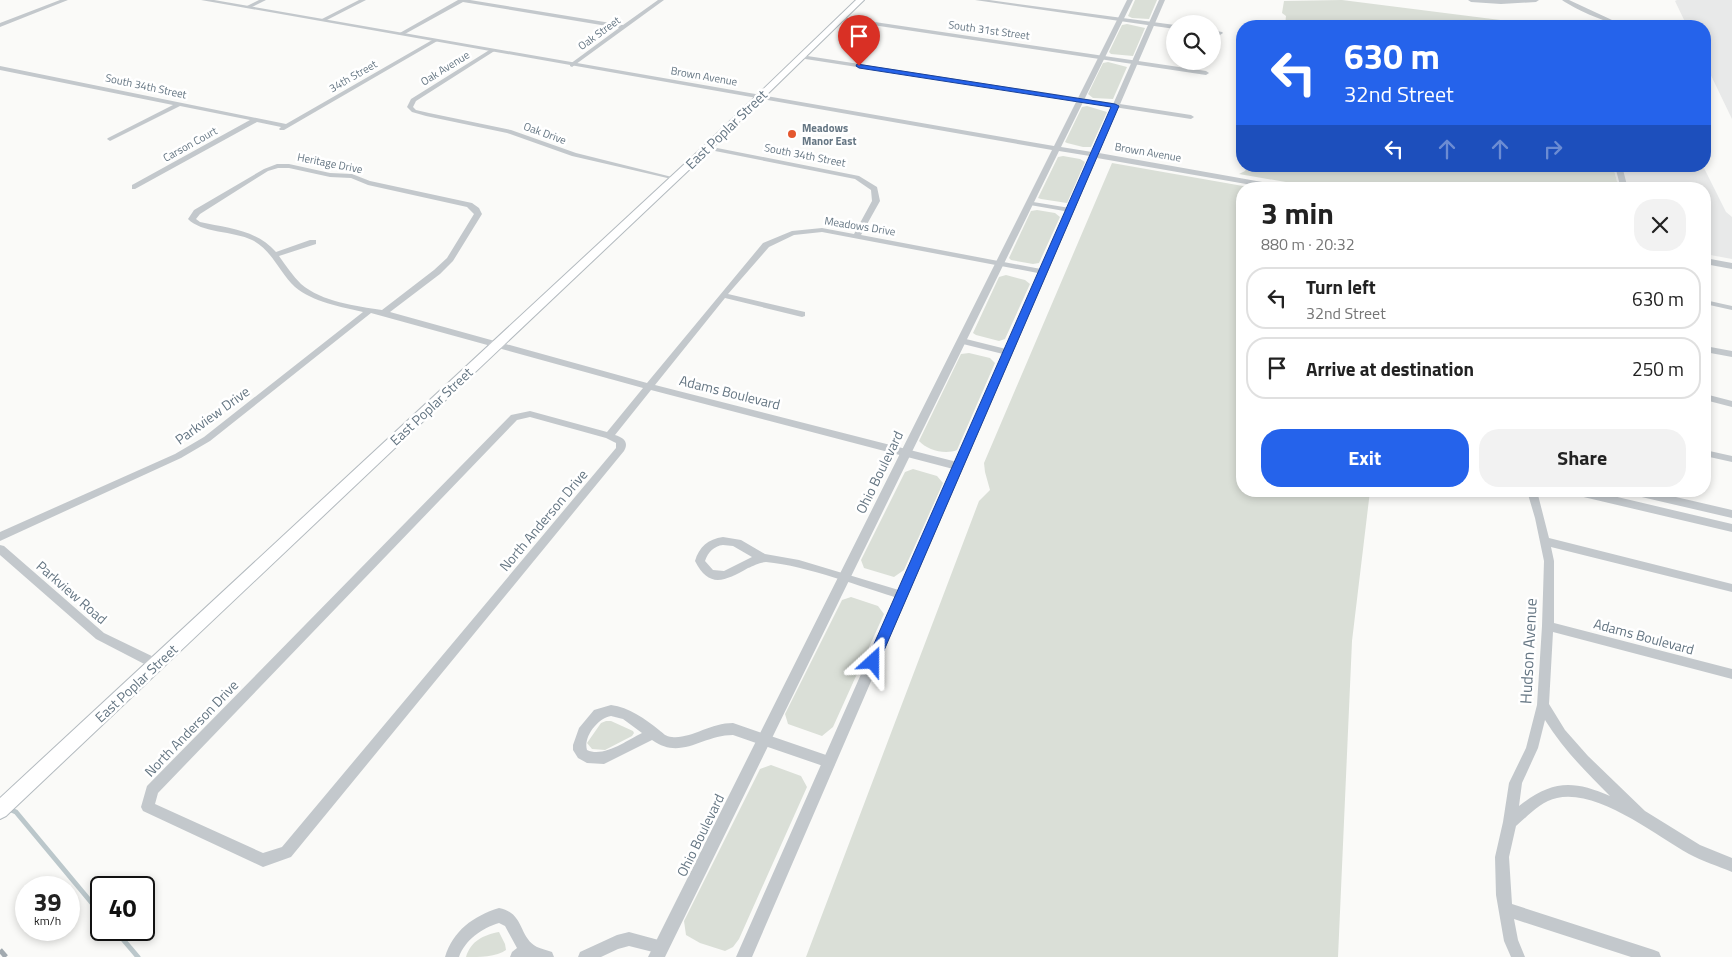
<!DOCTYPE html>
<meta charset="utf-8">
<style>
:root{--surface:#fff;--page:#f2f2f2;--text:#222;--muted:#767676;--line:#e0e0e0;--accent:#2563eb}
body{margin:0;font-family:"Titillium Web",sans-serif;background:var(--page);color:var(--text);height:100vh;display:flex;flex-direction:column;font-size:19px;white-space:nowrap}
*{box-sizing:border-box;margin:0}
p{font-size:16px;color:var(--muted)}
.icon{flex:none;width:28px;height:28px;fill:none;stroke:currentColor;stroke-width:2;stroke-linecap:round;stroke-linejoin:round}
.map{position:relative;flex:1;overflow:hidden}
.sheet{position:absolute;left:1236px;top:182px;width:475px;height:315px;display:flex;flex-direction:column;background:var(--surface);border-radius:20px;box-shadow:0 2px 8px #0003}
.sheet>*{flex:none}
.guide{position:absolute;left:1236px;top:20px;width:475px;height:152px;border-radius:20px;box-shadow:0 2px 8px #0003;background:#2563eb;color:#fff;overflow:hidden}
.tools{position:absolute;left:1166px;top:15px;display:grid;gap:10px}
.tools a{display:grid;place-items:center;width:55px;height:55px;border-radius:50%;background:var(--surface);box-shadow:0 2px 8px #0003;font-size:25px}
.speed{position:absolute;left:15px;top:876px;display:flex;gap:10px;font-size:25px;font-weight:700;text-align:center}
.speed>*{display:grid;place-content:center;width:65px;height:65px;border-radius:50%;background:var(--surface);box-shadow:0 2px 8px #0003;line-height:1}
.speed small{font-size:12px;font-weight:400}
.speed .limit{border:2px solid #111;border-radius:8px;background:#fff;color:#111}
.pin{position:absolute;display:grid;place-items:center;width:42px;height:42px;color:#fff;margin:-51px -21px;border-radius:50% 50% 50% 0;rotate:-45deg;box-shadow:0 0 5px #0007}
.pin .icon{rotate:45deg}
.me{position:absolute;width:55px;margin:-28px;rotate:24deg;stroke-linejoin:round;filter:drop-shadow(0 0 4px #0008)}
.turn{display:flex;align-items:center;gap:18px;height:105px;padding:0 25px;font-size:22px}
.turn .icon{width:65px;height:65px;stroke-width:2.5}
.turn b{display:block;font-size:35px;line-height:42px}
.lanes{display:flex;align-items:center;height:48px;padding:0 25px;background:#0003;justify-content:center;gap:25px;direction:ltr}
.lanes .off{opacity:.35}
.round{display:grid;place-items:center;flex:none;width:52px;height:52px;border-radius:20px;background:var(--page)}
.summary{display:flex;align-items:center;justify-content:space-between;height:85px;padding:0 25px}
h1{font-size:30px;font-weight:700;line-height:38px}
.action{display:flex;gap:10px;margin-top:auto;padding:10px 25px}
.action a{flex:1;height:58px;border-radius:20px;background:var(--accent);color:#fff;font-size:20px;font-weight:700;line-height:58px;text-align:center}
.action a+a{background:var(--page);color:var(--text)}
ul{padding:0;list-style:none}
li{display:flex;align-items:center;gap:15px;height:62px;margin:0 10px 8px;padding:0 15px;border:2px solid var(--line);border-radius:20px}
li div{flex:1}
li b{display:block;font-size:19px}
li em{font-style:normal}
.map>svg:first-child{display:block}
.built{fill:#e8e9e9}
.green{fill:#dadfd7}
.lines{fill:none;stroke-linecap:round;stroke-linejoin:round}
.stream{stroke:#bbc7cb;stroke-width:5}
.secondary-casing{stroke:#b3babf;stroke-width:2}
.minor{fill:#c3c8cc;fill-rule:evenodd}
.tertiary{fill:#c3c8cc;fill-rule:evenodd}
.secondary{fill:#fff;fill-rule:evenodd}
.rail{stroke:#a2aab0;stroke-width:5;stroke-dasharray:10 5;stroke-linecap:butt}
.route{fill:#2563eb;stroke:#184099}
.poi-dot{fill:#e4572e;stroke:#fff;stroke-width:2}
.labels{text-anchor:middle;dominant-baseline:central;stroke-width:5;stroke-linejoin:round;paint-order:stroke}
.far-street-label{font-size:11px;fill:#657683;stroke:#fff}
.far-poi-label{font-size:11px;font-weight:bold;fill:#657683;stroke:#fff;text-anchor:start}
.street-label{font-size:14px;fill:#657683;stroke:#fff}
.near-street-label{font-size:16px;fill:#657683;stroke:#fff}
</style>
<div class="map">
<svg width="1732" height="957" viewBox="0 0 1732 957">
<rect width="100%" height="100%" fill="#fafaf8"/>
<path class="built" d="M1677,0H1732V119L1705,63V26H1687L1675,1Z
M1613,166H1703L1726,212L1732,217V259L1705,254V189H1619Z"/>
<path class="green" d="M1135,0H1157L1149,19L1132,18L1128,16Z
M1342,0L1548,26H1285L1286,16L1282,13L1284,1Z
M1127,24L1145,28L1133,56L1111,54L1109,52L1122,25Z
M1108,62L1127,67L1113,99L1093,98L1088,94L1103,63Z
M1087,106L1107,112L1091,147H1083L1067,143L1065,142L1082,107Z
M1063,156L1080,159L1085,162L1067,203L1041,199L1038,198L1058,157Z
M1112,163L1260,189H1242V491H1370L1352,641L1338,957H806L979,501L990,490L985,472L984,463Z
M1248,166H1613L1619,189H1326L1239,174L1245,171Z
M1037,210L1055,213L1060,217L1039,263L1033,264L1011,260L1009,258L1031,211Z
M1006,275L1025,280L1030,284L1005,339L999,341L976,335L973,333L999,277Z
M969,353L990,358L995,363L957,450C945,455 927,450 919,441L961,354Z
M913,469L937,476L943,483L904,570L894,577L864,568L861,560L905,472Z
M851,597L878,606L884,614L833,727L822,736L788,724L785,714L842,600Z
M606,721H611L633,731L634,733L632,736L605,750L592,749L587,743L601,723Z
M771,765L801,776L807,787L739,939L733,947L725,951L700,943L686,935L684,921L760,769Z
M499,932L505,944L506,950C497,957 479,957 466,957C471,941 483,935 499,932Z"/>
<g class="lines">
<path class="stream" d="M0,805L16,812L101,914
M115,930L138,957"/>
<g class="secondary-casing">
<path id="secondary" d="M856,0H864L710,150L6,816L0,819V798L704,146Z"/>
</g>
<path class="minor" d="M259,0H266L250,8L245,7Z
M359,0H366L325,21L320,20Z
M458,0H470L623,25L658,0H664L572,67L570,66V64L619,28L463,2L403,35L398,34Z
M975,0H989L1175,25V29Z
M1468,0H1539L1536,2L1501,4L1471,2Z
M1562,0H1569L1612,20L1628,23C1616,29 1573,8 1562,0Z
M841,17L1206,71L1209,73L1206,75L839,20V18Z
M1212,30L1222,32L1223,33L1220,35L1212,34Z
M434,39L439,40L284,130H280L279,129L281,127L257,122L135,189H132V185L250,120L180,106L110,141L107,139L108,138L173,105L0,70V66L286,124Z
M491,49L496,50L416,101L413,107L416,110L429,113L511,130L576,153L676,178V180L572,156L507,133L426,116L412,112L407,107L411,99Z
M801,55L1191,115L1194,117L1191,119L799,58V56Z
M707,146L859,176L877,187L880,201L861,235L1046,270L1047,272L1043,274L822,232L794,235L769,247L728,294L805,312V316L802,317L725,298L655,385L957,462L962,466L960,468L957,470L651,390L615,435C624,438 629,442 624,451L291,857L263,867L143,811L141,807L147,786L511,415L530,411L607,432L643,388L371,313L210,441L181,458L0,541V532L175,454L204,437L363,312C341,307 313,302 295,287C279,272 272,250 252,240C234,231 201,233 188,219L194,210L264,169L277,164H289L330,173L352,174L370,181L472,203L479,208L482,214L453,261L440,274L390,312L647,383L763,243L792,231L822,228L854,234L872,201L871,190L855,179L705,149L704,148ZM278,168H289L330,177L351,178L368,185L467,207L474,214L447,258L434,270L382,310C356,306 322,302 301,284C293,276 286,266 279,256L316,244V240H310L276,252C257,230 228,228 200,222L196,219L200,214L268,171ZM530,417L606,438L616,443V448L282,847L263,853L155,804L158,793L517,420Z
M1615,166H1622L1628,189H1621Z
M1027,201L1070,208L1074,210L1070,212L1030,205H1027Z
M1705,300L1732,306V310L1705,304Z
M962,338L1010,350L1011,352L1007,355L959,343L958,341L959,339Z
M1705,346L1732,351V357L1705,352Z
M1705,394L1732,401V407L1705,400Z
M1705,450L1732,456V462L1705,456Z
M1527,491H1537L1549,538L1732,584V592L1551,547L1554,561V623L1732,669V679L1553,632L1549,704L1565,730L1588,756L1645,811L1700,845L1732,858V872C1718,866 1702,861 1689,854C1655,835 1598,789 1557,798C1541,801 1528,816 1516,826L1509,857L1512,904L1654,950L1659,952L1661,957H1631L1514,919L1518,940L1525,957H1511L1504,941L1496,895L1495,857L1503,822L1509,783L1526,748L1537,705L1542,626L1544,561L1535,518ZM1545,720C1563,749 1586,772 1610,796C1573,780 1552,780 1519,806L1522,783L1538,748Z
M1570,491H1592L1732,524V532L1575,495Z
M1628,491H1650L1732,510V518L1633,495Z
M723,537L741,540L765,554L799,560L902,591L906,592L908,595L906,598L902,599C860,587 808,566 766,562C760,562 753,566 748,568C725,581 709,589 695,561C699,547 708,539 723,537ZM723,545L733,546L752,557L724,571L713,570L705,561C708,552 714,546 723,545Z
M0,545L4,546L104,633L160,660L162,664L160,668L156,669L152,668L96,639L0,555Z
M611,705C629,707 645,719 659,730C663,733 666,737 672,737C691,739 710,723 733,723L829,756L834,758L835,762L834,766L829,768L733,735C702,735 681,761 652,740L604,764L587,763L578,758L573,750V745L579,728L594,710ZM611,716L623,719L642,733C627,740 604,758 587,750C583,737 598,718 611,716Z
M499,908C525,913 518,937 537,947C541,949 547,950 552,952L554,957H510L512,952L517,948L505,926L499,923C482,928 465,940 459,957H445C453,931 473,916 499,908Z
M629,932L666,942L668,947L666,952L661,954L629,946L618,949L601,957H578L580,952L617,935Z"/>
<path class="tertiary" d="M60,0H68L0,27V23Z
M201,0H214L1054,146L1127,0H1133L1061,147L1092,152L1159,0H1165L1099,153L1290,187L1294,189H1275L1097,158L752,957H736L1090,156L1059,151L665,957H648L1052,150Z
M1705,258L1732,263V269L1705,264Z"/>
<use href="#secondary" class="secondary"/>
<path class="rail" d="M0,950L6,957"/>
</g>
<path class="route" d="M857,64L1115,104L1119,106L879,662L877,666L873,668L868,666L866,662L1111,107L859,68L856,66Z"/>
<circle class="poi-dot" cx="792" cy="134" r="5"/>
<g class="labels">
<g class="far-street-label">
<text transform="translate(989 30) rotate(8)">South 31st Street</text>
<text transform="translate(599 33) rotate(-36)">Oak Street</text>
<text transform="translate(445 68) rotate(-32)">Oak Avenue</text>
<text transform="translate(353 76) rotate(-30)">34th Street</text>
<text transform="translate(704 76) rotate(10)">Brown Avenue</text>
<text transform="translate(146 86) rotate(12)">South 34th Street</text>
<text transform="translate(545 133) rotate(20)">Oak Drive</text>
<text transform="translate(190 144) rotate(-29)">Carson Court</text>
<text transform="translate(1148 152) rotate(10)">Brown Avenue</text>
<text transform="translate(805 155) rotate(11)">South 34th Street</text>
<text transform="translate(330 163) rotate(11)">Heritage Drive</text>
<text transform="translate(860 226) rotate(9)">Meadows Drive</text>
</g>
<g class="far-poi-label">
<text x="802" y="128">Meadows<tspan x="802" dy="13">Manor East</tspan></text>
</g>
<g class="street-label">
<text transform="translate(726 129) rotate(-44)">East Poplar Street</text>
<text transform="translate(730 392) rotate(14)">Adams Boulevard</text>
<text transform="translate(431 406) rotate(-43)">East Poplar Street</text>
<text transform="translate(212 415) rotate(-36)">Parkview Drive</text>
<text transform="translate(879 472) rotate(-64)">Ohio Boulevard</text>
<text transform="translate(543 520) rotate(-50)">North Anderson Drive</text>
<text transform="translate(72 592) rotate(41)">Parkview Road</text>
<text transform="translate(1644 636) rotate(15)">Adams Boulevard</text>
<text transform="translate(136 683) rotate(-43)">East Poplar Street</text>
<text transform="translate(191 728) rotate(-46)">North Anderson Drive</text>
<text transform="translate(700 835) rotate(-64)">Ohio Boulevard</text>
</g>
<g class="near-street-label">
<text transform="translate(1528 651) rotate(-87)">Hudson Avenue</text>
</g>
</g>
</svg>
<div class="tools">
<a><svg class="icon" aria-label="search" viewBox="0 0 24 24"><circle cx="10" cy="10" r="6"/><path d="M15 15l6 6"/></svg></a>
</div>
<div class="speed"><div>39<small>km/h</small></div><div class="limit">40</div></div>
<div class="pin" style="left:859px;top:66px;background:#d93025"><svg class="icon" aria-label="arrive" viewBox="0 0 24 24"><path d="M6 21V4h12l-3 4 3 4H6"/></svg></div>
<svg class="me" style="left:873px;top:662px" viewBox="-20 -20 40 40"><path d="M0-17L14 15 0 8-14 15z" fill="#2563eb" stroke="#fff" stroke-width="4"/></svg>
<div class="guide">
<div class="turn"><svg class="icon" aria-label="left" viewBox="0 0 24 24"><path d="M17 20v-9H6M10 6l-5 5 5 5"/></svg><div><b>630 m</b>32nd Street</div></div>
<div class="lanes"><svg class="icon" aria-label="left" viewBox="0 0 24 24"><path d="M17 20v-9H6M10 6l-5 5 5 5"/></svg><svg class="icon off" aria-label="ahead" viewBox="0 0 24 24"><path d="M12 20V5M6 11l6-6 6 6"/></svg><svg class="icon off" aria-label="ahead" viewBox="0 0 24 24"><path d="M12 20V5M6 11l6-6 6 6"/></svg><svg class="icon off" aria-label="right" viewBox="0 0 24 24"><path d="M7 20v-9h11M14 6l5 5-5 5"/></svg></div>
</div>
<section class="sheet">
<div class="summary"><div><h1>3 min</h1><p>880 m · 20:32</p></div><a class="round"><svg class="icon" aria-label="close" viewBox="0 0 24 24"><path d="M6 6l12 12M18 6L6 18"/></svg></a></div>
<ul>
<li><svg class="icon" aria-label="left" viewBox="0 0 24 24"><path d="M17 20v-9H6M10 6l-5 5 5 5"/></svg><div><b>Turn left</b><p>32nd Street</p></div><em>630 m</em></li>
<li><svg class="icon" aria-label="arrive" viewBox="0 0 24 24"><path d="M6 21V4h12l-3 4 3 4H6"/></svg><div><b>Arrive at destination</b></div><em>250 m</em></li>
</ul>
<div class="action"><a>Exit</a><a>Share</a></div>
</section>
</div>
